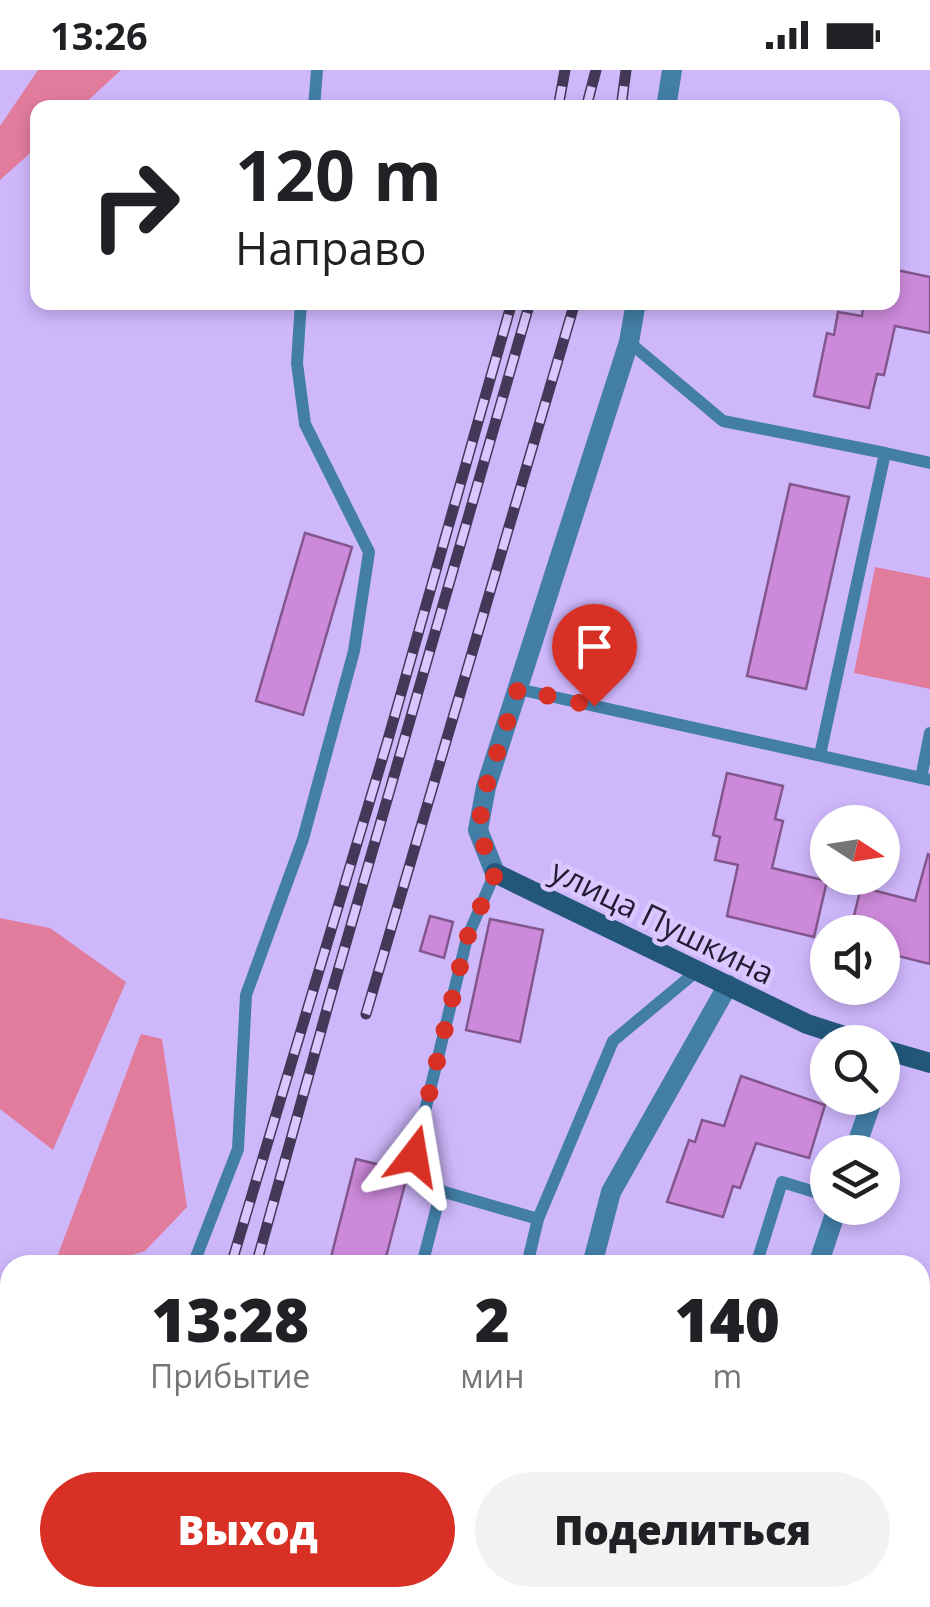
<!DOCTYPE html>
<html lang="ru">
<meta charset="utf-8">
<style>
:root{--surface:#fff;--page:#f2f2f2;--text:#202124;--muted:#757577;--accent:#d93025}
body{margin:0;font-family:"Open Sans",sans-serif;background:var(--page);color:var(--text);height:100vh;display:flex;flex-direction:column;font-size:38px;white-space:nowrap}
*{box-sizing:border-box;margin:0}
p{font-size:32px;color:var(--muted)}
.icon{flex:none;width:55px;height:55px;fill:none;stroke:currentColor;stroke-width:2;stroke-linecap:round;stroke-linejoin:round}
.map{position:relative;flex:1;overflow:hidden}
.details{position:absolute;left:0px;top:1185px;width:930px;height:352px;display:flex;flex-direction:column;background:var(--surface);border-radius:30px 30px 0 0;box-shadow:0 5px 15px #0003}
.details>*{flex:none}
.banner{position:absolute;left:30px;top:30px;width:870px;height:210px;border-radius:20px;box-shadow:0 5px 15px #0003;background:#fff;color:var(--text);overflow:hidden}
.needle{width:65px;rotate:102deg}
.tools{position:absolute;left:810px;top:735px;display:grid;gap:20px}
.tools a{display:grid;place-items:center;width:90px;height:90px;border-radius:50%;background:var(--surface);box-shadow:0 5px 15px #0003;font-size:50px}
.pin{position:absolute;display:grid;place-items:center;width:85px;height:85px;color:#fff;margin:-102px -42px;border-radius:50% 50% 50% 0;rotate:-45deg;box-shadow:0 0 10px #0007}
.pin .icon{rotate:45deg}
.me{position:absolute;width:110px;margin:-55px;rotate:14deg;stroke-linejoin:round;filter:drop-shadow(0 0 8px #0008)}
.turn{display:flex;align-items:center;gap:35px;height:210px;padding:0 40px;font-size:45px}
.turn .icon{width:130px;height:130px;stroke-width:2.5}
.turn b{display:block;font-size:70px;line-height:85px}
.eta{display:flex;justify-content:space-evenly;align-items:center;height:170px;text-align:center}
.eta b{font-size:60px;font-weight:800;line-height:70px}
.action{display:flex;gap:20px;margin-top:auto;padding:20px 40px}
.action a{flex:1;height:115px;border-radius:60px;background:var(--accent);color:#fff;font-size:40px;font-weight:800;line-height:115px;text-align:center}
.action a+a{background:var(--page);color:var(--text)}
.status{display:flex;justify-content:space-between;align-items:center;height:70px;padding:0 50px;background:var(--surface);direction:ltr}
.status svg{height:28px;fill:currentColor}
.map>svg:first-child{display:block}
.green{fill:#e27c9d}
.building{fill:#cd8adb;stroke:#83578d;stroke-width:2.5}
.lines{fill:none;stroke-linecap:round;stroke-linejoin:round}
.lane{stroke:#427ea6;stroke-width:12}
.street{stroke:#427ea6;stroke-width:20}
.secondary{stroke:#22577a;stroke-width:20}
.rail-casing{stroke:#443859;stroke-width:11}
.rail{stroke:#dac7ff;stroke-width:8;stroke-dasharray:22;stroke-linecap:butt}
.route{stroke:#d93025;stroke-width:18;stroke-dasharray:0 32.4}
.labels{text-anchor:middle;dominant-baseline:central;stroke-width:9;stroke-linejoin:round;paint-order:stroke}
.street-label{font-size:32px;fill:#241b34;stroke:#dac7ff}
</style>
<div class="status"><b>13:26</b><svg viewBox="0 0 49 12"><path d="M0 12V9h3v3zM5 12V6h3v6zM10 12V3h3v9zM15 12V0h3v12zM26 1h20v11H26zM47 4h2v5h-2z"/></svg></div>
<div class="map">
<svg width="930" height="1537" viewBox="0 0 930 1537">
<rect width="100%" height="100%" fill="#cfb7fc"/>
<path class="green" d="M38,0H121L81,37L38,38L37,77L0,110V56Z
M875,497L930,508V619L854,603Z
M0,848L50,858L126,912L53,1080L0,1039Z
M141,964L162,969L187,1137L145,1181L101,1195H54Z"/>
<path class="building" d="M892,199L930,207V263L895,256L884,305L877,304L869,338L814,326L827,263L834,265L838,242L862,246L864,232H892Z
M790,414L849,427L806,619L747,606Z
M305,463L352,477L303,645L256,631Z
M727,703L783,716L775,749L783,751L772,798L827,811L814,867L727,846L738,795L715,790L720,767L713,765Z
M928,784L930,785V894L882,882V862H850L861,817L915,831Z
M430,846L453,852L444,888L420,881Z
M490,849L543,860L520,972L466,960Z
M741,1006L825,1035L809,1088L756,1073L740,1118L733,1116L723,1147L667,1132L689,1070L695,1072L702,1050L724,1056Z
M356,1089L408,1102L384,1195H329Z
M228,1528H347L369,1537H224Z"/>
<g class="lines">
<path class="lane" d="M314,38L317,0
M629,272L723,351L885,383
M518,619L930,710
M820,685L885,383L930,393
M921,708L930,663
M441,1121L414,1086L467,868L495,803
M193,1195L238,1079L246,925L303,769L354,581L369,482L305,354L297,293L301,232
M422,1195L441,1121L538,1149
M527,1195L538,1149L613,971L697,901
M756,1195L782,1112L828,1126
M920,1469L930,1474
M920,1526L930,1532"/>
<path class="street" d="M666,38L672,0
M495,803L478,760L486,717L629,272L636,232
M882,1003L891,982
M854,1082L873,1028
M592,1195L611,1122L728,915
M818,1195L837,1138
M501,1537L504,1528
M740,1537L748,1528"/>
<path class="secondary" d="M495,803L807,954L863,972
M882,979L930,993"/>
<g class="rail-casing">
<path id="rail" d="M558,38L565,0
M586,38L596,0
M621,38L626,0
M366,944L575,232
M231,1195L387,673L512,232
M256,1195L329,932L530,232
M122,1537L125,1528
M142,1537L146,1528"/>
</g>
<use href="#rail" class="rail"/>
</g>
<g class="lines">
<path class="route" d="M414,1086L467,868L495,804L478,760L486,717L518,619L594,636"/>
</g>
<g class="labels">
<g class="street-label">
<text transform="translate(663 851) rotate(26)">улица Пушкина</text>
</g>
</g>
</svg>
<div class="tools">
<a><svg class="needle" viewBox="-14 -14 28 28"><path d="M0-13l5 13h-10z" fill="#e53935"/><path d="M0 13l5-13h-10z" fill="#757577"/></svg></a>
<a><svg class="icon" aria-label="sound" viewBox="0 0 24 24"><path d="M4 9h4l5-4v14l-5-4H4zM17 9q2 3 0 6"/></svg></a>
<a><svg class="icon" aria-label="search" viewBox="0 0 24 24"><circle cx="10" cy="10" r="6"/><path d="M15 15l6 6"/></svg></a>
<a><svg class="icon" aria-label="layers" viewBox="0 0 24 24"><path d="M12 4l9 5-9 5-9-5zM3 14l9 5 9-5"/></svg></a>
</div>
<div class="pin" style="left:594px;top:636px;background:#d93025"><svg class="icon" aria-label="arrive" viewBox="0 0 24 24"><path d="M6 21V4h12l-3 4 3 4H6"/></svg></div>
<svg class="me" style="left:414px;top:1086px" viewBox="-20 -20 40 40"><path d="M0-17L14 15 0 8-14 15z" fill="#d93025" stroke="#fff" stroke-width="4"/></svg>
<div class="banner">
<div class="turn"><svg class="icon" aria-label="right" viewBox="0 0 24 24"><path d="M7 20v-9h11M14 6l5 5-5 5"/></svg><div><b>120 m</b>Направо</div></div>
</div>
<section class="details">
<div class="eta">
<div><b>13:28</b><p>Прибытие</p></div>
<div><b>2</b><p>мин</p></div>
<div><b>140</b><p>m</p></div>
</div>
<div class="action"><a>Выход</a><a>Поделиться</a></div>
</section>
</div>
